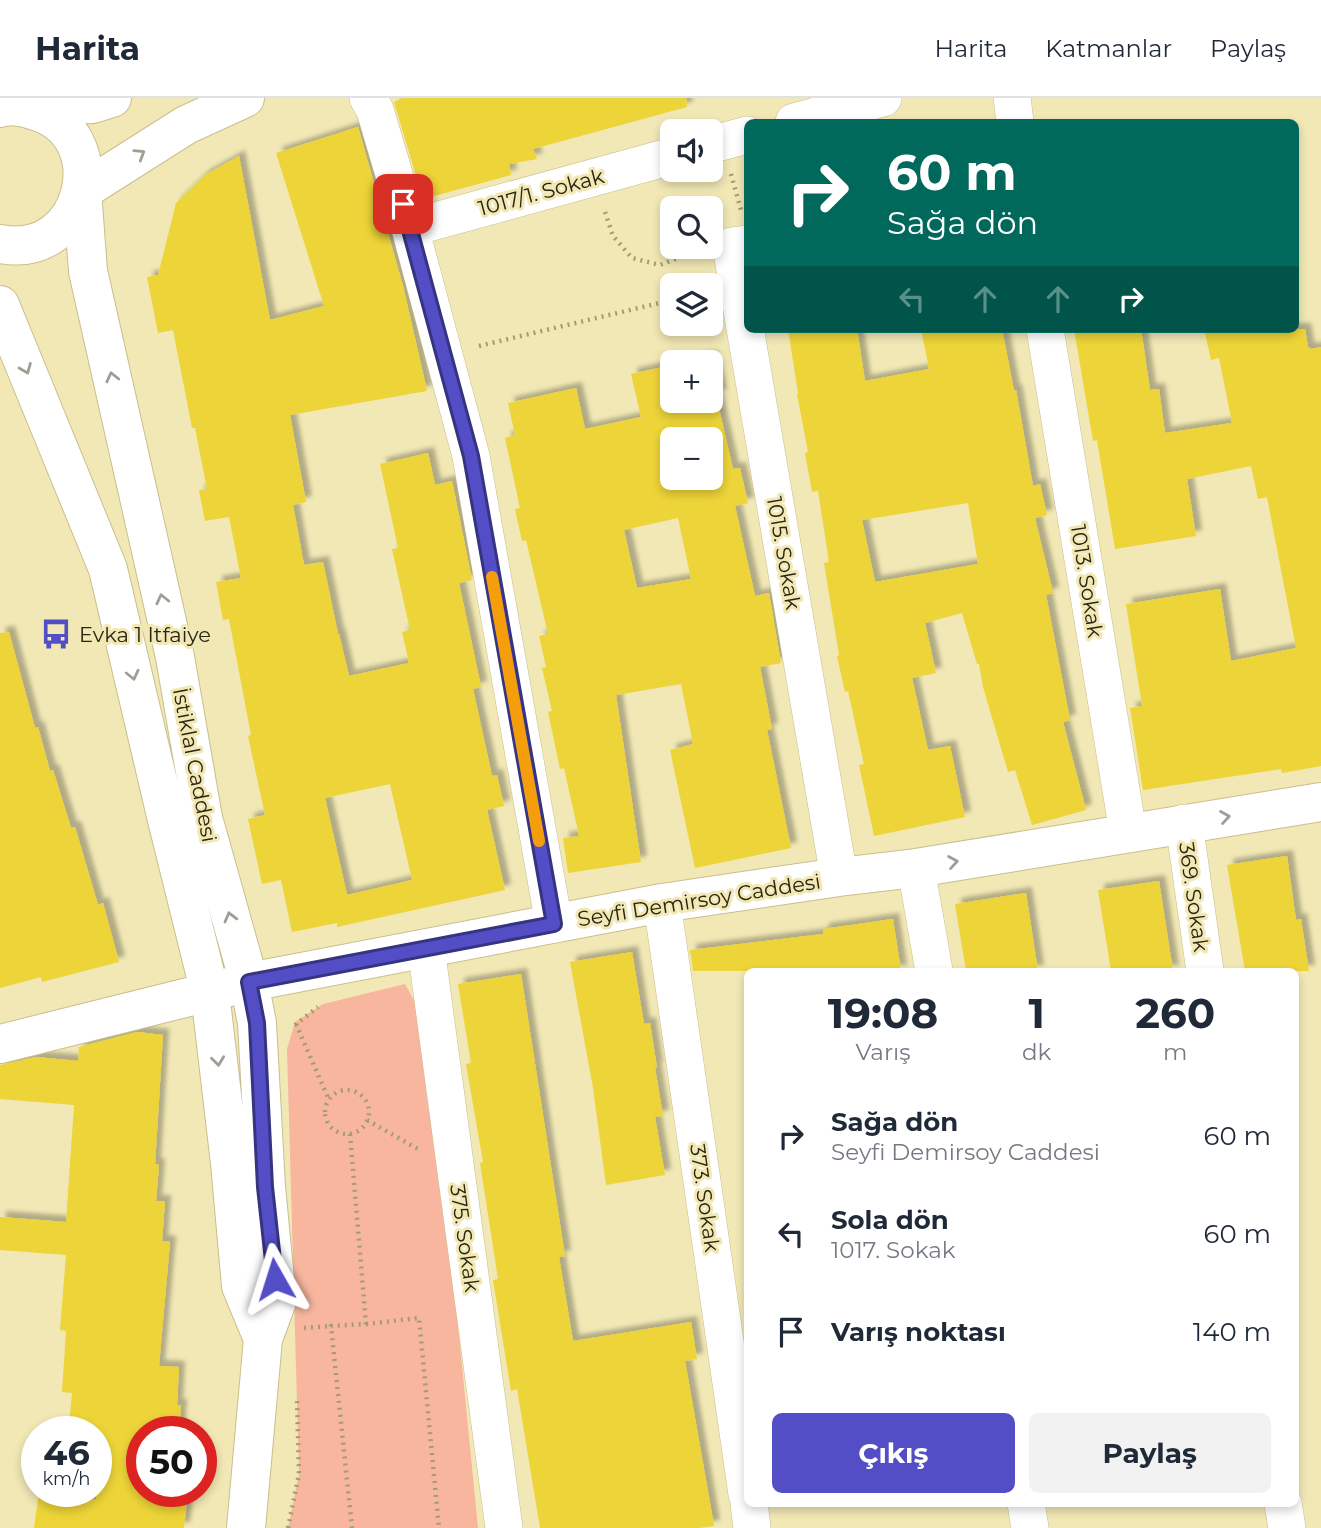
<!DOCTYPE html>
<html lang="tr">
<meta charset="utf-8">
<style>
:root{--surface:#fff;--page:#f2f2f3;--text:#1f2937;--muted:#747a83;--line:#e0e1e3;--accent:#534ec6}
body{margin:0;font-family:Montserrat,sans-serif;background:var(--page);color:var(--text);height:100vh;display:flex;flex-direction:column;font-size:26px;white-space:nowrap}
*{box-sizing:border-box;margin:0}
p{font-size:23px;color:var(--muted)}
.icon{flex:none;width:38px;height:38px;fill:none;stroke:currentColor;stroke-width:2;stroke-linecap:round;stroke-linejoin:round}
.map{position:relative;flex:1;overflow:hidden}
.drawer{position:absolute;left:744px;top:870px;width:555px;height:539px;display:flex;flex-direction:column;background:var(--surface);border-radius:10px;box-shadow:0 4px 10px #0003}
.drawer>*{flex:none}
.guide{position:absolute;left:744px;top:21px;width:555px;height:214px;border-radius:10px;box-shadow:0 4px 10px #0003;background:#00695c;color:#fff;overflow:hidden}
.buttons{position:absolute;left:660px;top:21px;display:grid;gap:14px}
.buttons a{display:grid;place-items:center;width:63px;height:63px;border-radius:10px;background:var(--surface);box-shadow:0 4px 10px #0003;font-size:35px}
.speed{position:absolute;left:21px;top:1318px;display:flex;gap:14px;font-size:35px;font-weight:700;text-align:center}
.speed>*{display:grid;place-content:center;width:91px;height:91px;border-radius:50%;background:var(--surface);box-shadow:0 4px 10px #0003;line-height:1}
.speed small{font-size:18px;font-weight:400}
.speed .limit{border:10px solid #d22;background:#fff;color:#111}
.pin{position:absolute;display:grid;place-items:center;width:60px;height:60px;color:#fff;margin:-30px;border-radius:14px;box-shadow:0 4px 10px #0006}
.me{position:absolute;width:77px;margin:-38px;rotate:354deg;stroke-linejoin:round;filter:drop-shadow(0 0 5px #0008)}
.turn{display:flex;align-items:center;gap:24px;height:147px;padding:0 28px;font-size:32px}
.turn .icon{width:91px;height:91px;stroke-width:2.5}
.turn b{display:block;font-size:49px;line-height:60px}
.lanes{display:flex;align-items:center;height:66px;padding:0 28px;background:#0003;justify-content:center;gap:35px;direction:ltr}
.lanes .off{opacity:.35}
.eta{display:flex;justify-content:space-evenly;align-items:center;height:119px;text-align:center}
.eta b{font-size:42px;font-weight:700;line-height:49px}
.primary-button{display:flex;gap:14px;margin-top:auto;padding:14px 28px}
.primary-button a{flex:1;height:80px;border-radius:10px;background:var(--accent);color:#fff;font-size:28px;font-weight:700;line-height:80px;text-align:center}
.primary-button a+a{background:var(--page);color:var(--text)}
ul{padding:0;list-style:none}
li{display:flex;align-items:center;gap:21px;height:98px;padding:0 28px}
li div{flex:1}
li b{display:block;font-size:26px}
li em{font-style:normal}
header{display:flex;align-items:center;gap:42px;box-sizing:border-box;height:98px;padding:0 35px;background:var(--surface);border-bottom:2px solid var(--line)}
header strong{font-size:33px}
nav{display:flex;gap:38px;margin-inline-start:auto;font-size:24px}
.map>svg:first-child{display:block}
.green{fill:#f9b69f}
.building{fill:#edd437;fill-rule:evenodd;filter:url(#shadow)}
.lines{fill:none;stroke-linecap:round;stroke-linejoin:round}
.minor-casing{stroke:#c8bf8d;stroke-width:38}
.secondary-casing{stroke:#c8bf8d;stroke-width:40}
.path{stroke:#a39c75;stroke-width:4.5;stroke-dasharray:2 5;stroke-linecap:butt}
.minor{stroke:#fff;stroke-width:37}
.secondary{stroke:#fff;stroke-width:38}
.oneway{stroke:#9f9d94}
.route-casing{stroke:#363381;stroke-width:18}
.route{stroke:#534ec6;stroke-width:12}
.slow{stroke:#f59e0b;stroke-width:12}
.labels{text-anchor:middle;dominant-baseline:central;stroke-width:6;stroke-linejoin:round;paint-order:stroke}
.street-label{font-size:21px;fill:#292511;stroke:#f1e8b5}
.poi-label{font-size:21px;fill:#292511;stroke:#f1e8b5;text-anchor:start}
</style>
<header>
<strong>Harita</strong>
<nav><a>Harita</a><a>Katmanlar</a><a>Paylaş</a></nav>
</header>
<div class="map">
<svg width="1321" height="1430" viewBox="0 0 1321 1430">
<defs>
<filter id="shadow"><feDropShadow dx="6" dy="-6" stdDeviation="2" flood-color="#0004"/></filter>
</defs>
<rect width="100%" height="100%" fill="#f1e8b5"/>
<path class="green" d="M405,886L423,919L442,1065L478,1430H288L299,1376L287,951L295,924L323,906Z"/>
<path class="building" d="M403,0H686L687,9L533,51L537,61L509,66L511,77L423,101L394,4Z
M358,29L403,188L427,293L290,317L306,404L293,407L304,467L323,464L338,536H339L349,578L409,565L402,534L410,532L392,451L398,450L380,366L428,355L435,387L452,383L472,482L459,485L481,589L473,591L492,678L497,677L504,708L487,712L505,792L337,829V825L292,834L281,782L262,786L248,721L265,717L248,638L251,637L229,521L223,522L216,484L241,480L229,419L205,423L199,392L207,391L195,330H192L173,232L158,235L147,179L158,177L176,105L205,77L239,58L270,222L324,208L276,55ZM390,686L412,782L347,797L325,700Z
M788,231H857L865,283L929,271L921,231H1002L1014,293L1016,292L1033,388L1040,386L1047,417L1035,420L1053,495L1046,497L1070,622L1063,624L1086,712L1032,727L1015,672L1008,674L983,589L979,566H977L962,515L925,525L936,575L912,580L928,652L950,648L965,719L874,738L859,667L864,666L848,593L845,594L837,558L839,557L824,465L829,464L818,393L812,394L805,355L808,354L797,296L798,295ZM968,405L978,466L875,484L862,422Z
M1074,231H1141L1150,292L1159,291L1165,335L1232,325L1219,260L1211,262L1204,231H1305L1308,249L1311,251L1321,249V668L1282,675L1281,671L1143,692L1130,610L1142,608L1126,506L1220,491L1231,563L1296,550L1267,399L1258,401L1251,368L1187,381L1196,438L1115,451L1097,342L1093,343Z
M712,258L721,297L716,298L733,371L740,370L748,405L735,408L755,498L769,495L781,565L760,569L772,631L767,632L791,750L695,770L670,652L693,646L681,586L616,597L641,764L568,775L563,740L579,738L564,670L560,671L548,614L552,613L542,570L546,569L539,538L548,536L526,442L522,443L515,411L520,410L505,340L515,337L508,305L576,290L585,331L641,319L631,276L672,267V303H710V264H683ZM672,341H710V380H672ZM678,420L691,481L637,490L624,432Z
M9,534L35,630L38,629L50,673L53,672L71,730L75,729L98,807L103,805L119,864L42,884L41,879L0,890V535Z
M1287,758L1296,822L1301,821L1309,873H1245L1227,767Z
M1159,783L1173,873H1111L1098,792Z
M1026,795L1038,873H966L955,806Z
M893,821L901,873H693L690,852L823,836V831Z
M632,854L644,926L650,925L657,970H655L663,1018L655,1019L665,1077L606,1087L593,990L570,864Z
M521,876L565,1158L559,1159L573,1243L691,1224L697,1261L685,1263L714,1428L699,1430H540L517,1291L511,1293L493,1182L498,1181L480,1065L483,1064L466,966L471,965L458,886Z
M137,934L163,937L155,1066L159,1067L156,1103H165L162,1143L170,1144L159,1268L179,1269L177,1307H181L179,1334H142V1393H188L184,1430H34L39,1394L96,1402V1330L69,1328L72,1295L62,1294L66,1233L60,1232L66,1157L0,1152V1119L66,1124L74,1007L0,1001V967L36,959L78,963L79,949Z"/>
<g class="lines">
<g class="minor-casing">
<path id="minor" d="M368,0L375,12L410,130L471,358L554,826
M1012,0L1015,24
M794,24L883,0
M710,47L747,37
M410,130L672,58
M747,146L731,148L839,779
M1045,231L1128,734
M1184,725L1205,873
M916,770L934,873
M662,805L747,1396
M426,850L504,1430
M749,1405L752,1430
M1026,1405L1030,1430
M1283,1405L1287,1430"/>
</g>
<g class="secondary-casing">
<path id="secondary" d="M27,8L93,6L112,0
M0,10C9,7 22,9 32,12C116,33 88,163 0,146
M82,93L88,173L175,559L203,720L249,884L257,925L266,1089L277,1203L263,1241L246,1430
M82,93L186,27L245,0
M0,207L108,471L167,722L210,895L230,1065L241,1188L263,1241
M0,946L249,884L662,805L839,779L916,770L1321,704"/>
</g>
<path class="path" d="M731,76L741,112
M605,114L613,138L632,160L660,167L686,157L697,149
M479,248L672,202
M296,926L329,1002
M295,927L318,909
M325 1014a22 22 0 1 1 44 0a22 22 0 1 1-44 0Z
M367,1022L418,1051
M350,1036L366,1226L331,1228L352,1430
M366,1226L419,1220L439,1430
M304,1230L331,1228
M288,1430L299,1376L297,1301"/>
<use href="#minor" class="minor"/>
<use href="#secondary" class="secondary"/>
</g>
<defs><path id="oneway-chevron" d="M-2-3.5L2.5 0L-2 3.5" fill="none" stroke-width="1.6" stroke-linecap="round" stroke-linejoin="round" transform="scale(1.75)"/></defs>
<g class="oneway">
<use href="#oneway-chevron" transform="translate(140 56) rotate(-32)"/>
<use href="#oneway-chevron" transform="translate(26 271) rotate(68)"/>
<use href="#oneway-chevron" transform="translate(112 279) rotate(-103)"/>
<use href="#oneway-chevron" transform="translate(162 501) rotate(-103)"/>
<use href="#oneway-chevron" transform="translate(133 577) rotate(77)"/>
<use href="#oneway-chevron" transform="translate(1225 719) rotate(-9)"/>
<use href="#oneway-chevron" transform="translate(953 764) rotate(-9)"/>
<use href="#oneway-chevron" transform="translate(230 819) rotate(-105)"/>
<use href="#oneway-chevron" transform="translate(218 963) rotate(83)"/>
</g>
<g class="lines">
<g class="route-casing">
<path id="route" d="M275,1181L265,1089L257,925L249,884L554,826L471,358L403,106"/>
</g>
<use href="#route" class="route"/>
<path class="slow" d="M492,479L539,743"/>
</g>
<defs>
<g id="bus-bare" transform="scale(2.415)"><path d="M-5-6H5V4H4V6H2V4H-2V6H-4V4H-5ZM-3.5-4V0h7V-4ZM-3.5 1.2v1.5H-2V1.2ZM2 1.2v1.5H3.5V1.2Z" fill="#534ec6" stroke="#f1e8b5" stroke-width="2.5" paint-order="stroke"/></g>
</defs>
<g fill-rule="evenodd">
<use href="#bus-bare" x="56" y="536"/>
</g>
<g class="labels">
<g class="street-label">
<text transform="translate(541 94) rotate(-15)">1017/1. Sokak</text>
<text transform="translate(784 455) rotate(80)">1015. Sokak</text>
<text transform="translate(1087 483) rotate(81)">1013. Sokak</text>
<text transform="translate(195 667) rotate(79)">İstiklal Caddesi</text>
<text transform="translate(1194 799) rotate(82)">369. Sokak</text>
<text transform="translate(699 802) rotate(-9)">Seyfi Demirsoy Caddesi</text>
<text transform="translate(705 1100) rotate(82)">373. Sokak</text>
<text transform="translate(465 1140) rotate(82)">375. Sokak</text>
</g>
<g class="poi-label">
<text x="79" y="536">Evka 1 Itfaiye</text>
</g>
</g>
</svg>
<div class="buttons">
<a><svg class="icon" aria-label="sound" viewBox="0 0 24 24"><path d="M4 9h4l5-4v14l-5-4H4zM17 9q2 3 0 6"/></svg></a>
<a><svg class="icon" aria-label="search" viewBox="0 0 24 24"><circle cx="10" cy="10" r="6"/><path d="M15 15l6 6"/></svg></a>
<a><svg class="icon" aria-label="layers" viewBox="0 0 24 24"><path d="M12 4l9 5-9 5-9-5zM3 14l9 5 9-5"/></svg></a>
<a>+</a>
<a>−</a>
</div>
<div class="speed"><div>46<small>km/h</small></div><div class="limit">50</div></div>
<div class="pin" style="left:403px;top:106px;background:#d93025"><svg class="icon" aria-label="arrive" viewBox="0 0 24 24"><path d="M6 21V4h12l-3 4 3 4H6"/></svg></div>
<svg class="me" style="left:275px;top:1181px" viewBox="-20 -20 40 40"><path d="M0-17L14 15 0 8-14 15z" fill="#534ec6" stroke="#fff" stroke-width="4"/></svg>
<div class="guide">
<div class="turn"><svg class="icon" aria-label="right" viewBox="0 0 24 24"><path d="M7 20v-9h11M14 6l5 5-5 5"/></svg><div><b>60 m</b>Sağa dön</div></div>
<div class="lanes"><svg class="icon off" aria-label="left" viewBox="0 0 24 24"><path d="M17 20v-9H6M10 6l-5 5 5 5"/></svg><svg class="icon off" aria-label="ahead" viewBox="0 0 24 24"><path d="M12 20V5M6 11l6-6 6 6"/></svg><svg class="icon off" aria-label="ahead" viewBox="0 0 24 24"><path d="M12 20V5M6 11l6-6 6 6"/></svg><svg class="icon" aria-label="right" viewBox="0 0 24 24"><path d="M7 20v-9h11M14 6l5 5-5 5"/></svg></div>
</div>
<section class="drawer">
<div class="eta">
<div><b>19:08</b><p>Varış</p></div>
<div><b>1</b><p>dk</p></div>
<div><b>260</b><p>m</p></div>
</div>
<ul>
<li><svg class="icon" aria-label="right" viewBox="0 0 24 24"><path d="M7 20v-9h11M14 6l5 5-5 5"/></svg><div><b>Sağa dön</b><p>Seyfi Demirsoy Caddesi</p></div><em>60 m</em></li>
<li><svg class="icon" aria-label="left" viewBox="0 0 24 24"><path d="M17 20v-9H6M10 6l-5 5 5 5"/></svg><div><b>Sola dön</b><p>1017. Sokak</p></div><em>60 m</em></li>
<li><svg class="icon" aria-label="arrive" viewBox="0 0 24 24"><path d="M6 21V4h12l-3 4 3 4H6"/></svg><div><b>Varış noktası</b></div><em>140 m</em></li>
</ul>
<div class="primary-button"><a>Çıkış</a><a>Paylaş</a></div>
</section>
</div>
